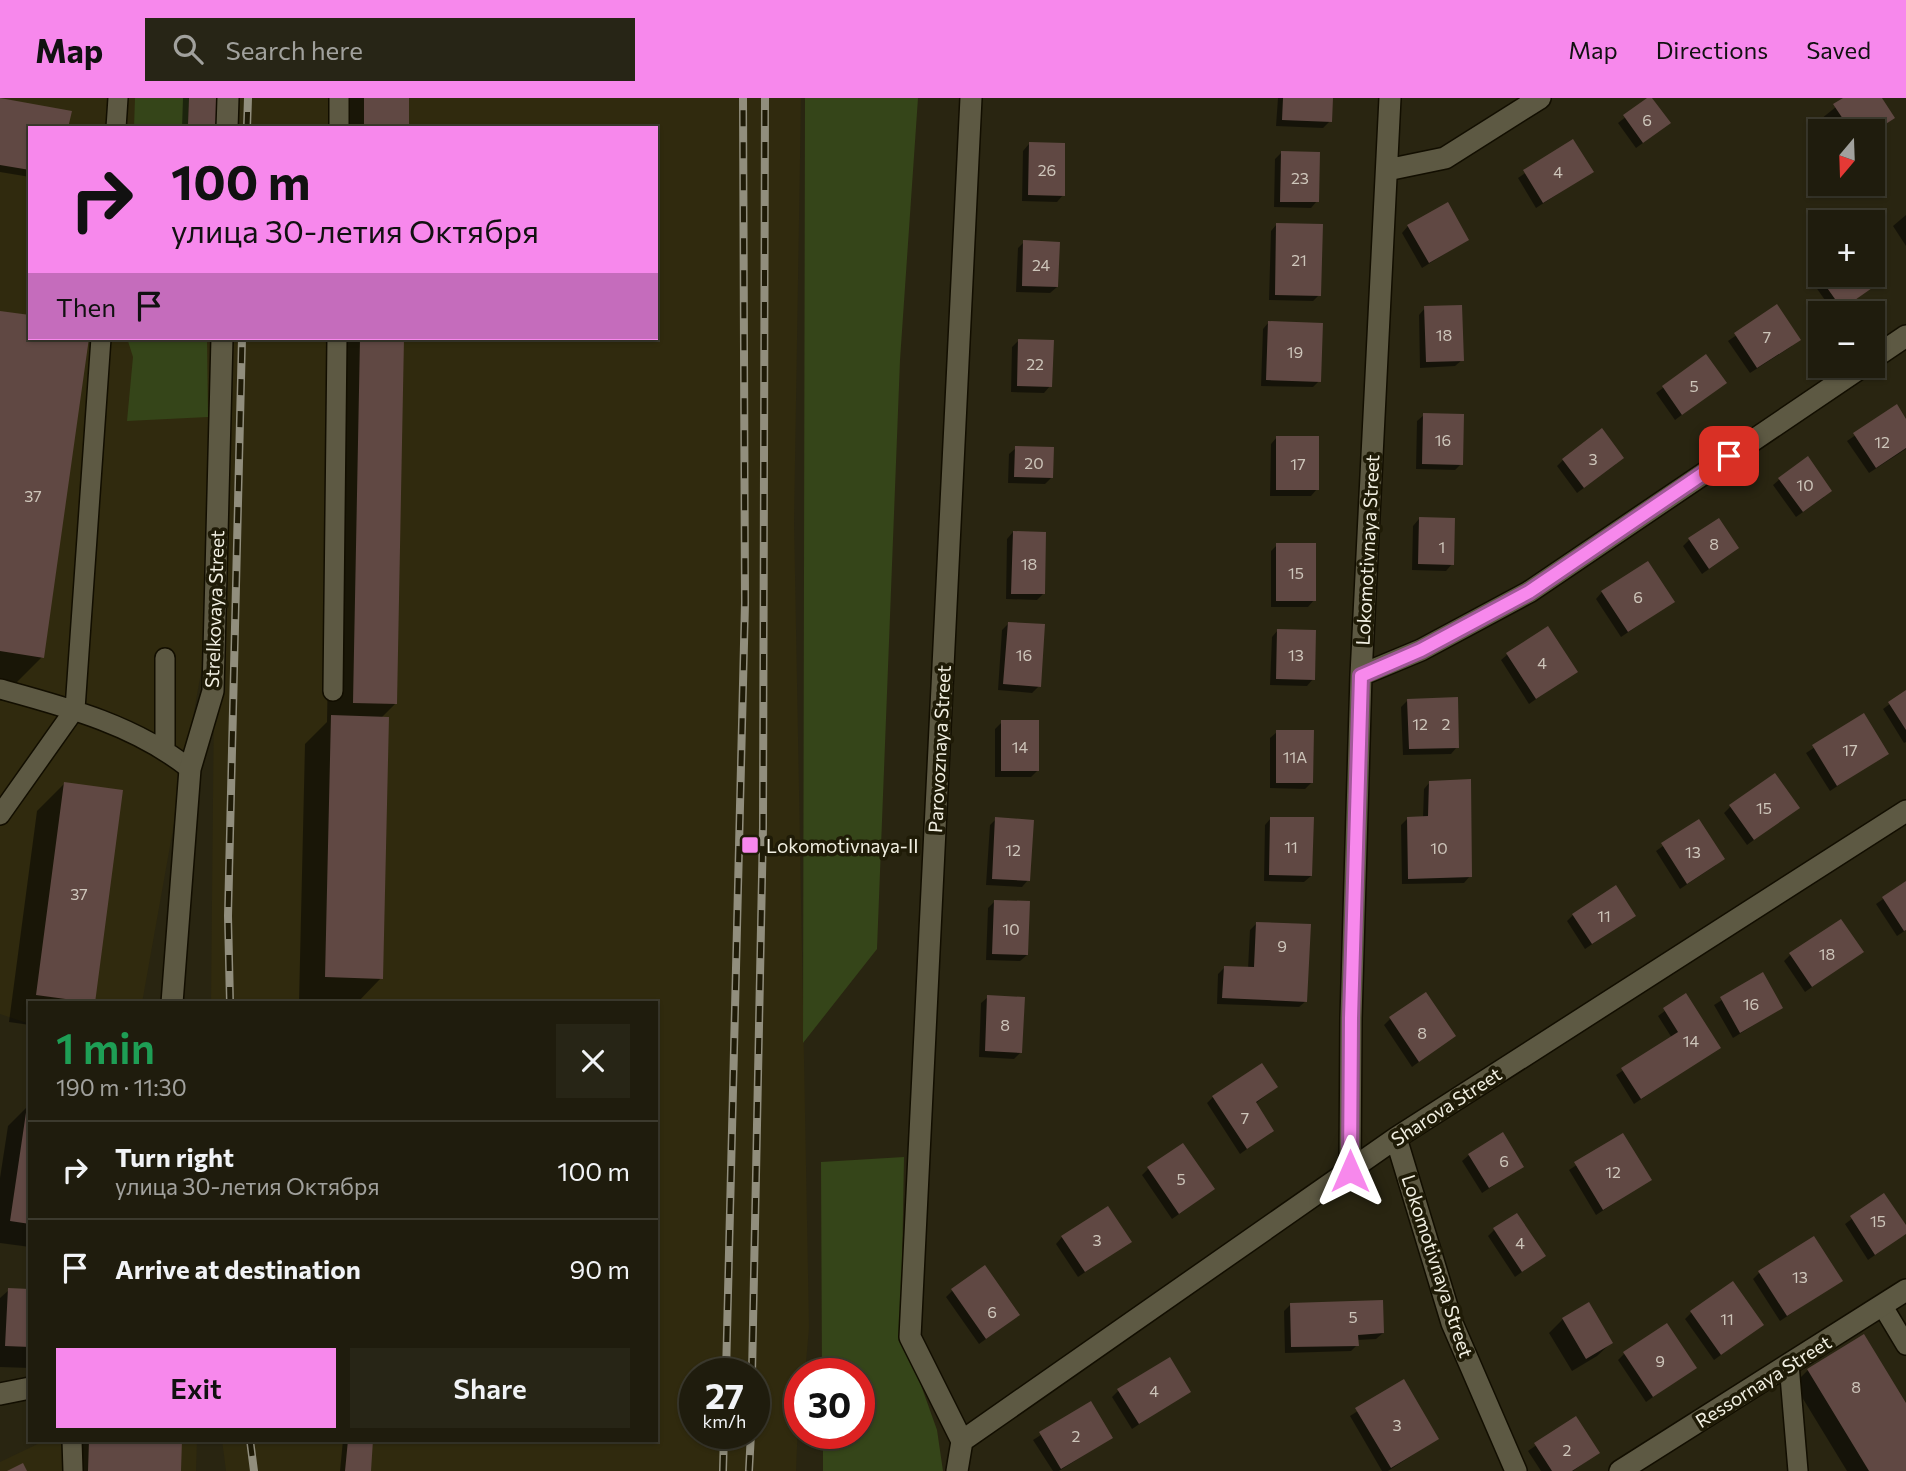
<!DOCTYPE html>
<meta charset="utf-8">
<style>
:root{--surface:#1f1c0d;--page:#272516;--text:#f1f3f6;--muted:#a1a19d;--line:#3c3a2e;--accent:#f788ec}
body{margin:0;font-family:Commissioner,sans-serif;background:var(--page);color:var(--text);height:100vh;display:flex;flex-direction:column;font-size:26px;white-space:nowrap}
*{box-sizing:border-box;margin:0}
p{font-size:23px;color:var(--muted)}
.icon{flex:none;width:38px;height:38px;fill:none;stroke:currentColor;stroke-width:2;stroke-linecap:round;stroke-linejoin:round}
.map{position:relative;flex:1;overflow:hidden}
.panel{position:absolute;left:28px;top:903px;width:630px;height:441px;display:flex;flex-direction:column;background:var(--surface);border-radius:0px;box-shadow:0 2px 5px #0004,0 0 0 2px var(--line)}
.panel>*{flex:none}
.hud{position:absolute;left:28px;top:28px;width:630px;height:214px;border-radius:0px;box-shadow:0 2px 5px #0004,0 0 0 2px var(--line);background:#f788ec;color:#111;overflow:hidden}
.needle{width:46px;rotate:199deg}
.fabs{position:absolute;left:1808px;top:21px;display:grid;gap:14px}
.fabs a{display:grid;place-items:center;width:77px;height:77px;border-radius:0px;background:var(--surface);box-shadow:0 2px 5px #0004,0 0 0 2px var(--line);font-size:35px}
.speed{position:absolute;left:679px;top:1260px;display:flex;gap:14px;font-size:35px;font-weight:700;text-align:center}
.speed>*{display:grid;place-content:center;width:91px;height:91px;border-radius:50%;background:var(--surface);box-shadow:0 2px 5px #0004,0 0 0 2px var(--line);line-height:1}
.speed small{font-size:18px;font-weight:400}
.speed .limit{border:10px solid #d22;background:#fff;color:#111}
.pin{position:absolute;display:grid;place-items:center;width:60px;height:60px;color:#fff;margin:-30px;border-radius:14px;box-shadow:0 4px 10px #0006}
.me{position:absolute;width:77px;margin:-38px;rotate:0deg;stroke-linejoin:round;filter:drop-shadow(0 0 5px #0008)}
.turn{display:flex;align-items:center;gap:24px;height:147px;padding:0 28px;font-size:32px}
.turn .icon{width:91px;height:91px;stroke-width:2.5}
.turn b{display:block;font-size:49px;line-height:60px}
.then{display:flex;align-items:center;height:66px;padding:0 28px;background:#0003;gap:14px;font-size:26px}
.round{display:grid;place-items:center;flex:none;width:74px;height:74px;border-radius:0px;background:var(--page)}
.headline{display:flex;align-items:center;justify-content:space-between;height:119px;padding:0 28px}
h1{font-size:42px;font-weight:600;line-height:52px;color:#1e9e55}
.action{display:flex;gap:14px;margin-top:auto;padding:14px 28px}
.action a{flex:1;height:80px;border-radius:0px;background:var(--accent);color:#111;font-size:28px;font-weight:600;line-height:80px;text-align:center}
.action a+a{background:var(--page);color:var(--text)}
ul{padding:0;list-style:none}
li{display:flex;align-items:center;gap:21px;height:98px;padding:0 28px;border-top:2px solid var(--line)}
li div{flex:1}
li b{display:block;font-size:26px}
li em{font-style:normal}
header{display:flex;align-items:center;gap:42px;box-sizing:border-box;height:98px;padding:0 35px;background:var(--accent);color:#111}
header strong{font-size:33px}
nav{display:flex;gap:38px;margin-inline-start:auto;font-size:24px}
.search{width:490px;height:63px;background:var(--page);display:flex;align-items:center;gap:18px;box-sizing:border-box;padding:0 24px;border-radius:0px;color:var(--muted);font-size:26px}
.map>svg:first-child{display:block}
.built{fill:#302a0e;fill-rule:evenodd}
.green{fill:#354519}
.shadow{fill:#0007}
.building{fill:#604843}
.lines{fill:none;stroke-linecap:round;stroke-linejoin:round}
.lane-casing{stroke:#120e00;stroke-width:22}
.street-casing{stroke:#120e00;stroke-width:24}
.lane{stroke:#5d5943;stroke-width:19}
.street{stroke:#5d5943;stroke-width:21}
.rail-casing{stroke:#918e7d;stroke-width:8}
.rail{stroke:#1f1b07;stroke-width:5;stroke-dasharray:16;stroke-linecap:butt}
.route-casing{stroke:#a15899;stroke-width:18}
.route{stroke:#f788ec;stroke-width:12}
.poi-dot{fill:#f788ec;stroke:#1f1b07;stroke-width:2.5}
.labels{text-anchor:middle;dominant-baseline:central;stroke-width:7;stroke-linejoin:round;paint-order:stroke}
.number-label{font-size:16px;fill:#cdc5ba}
.street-label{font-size:19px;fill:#f1efe2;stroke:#1f1b07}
.poi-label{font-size:19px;fill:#f1efe2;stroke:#1f1b07;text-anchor:start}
</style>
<header>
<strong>Map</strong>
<div class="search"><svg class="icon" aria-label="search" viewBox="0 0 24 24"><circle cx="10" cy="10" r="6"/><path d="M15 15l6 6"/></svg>Search here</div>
<nav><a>Map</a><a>Directions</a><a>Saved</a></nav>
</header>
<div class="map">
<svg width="1906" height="1373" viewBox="0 0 1906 1373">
<rect width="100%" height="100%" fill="#292511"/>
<path class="built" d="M0,0H801L794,424L809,1230L805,1276H800L796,1373H226L222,1342H656V905H211L215,496L142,905H30V926L0,916ZM30,30H656V240H30ZM695,1276H754V1335H695Z
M46,1342H197L196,1373H0V1364Z"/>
<path class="green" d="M135,0H189L188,26L206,27V30H134Z
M805,0H918L900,262L877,851L803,945Z
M127,240H207L208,319L127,323L133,259Z
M904,1059L901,1231L937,1332L943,1373H823V1335H859V1276H822L821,1064Z"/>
<path class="shadow" d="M183,0H215L214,27L211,30H182Z
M338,0H407V30H338Z
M1278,0H1331L1330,23L1323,30L1276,28Z
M1650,0L1662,31L1636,50L1618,25Z
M1847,0H1880L1893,20L1872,38V33H1829L1821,21Z
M0,1L30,30V79L0,74Z
M1573,43L1592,74L1536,110L1518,80Z
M1029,46L1063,97L1057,104L1022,103L1023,53Z
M1281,55L1317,103L1311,110L1274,109L1275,61Z
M1906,117V148L1893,128Z
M1277,126L1319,197L1313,203L1269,202L1271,133Z
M1408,128L1467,142L1422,170L1402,135Z
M1024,144L1057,189L1050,195L1016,194L1018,150Z
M1822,177H1872L1883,181L1834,215L1813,185Z
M1777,209L1792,248L1750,275L1728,243Z
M1425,210L1462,262L1455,268L1420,270L1419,217Z
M0,215L30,240H87L42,559L15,586L0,584Z
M1269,224L1319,283L1313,289L1261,288L1263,231Z
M334,240H403L396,605L381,620V880L357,905H299L305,646L327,624Z
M1019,242L1050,288L1044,295L1011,294L1012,249Z
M1706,259L1724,285L1675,322L1656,295Z
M1896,309L1906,324V351L1869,375L1847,343Z
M1424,317L1461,366L1455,372L1416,371L1417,323Z
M1277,339L1317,391L1311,398H1270L1271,346Z
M1016,350L1051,380L1045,386L1008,385L1009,356Z
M1563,362L1616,366L1577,395L1557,368Z
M1780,381L1824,399L1796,419L1773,387Z
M1419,421L1452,466L1446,473L1412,472L1413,428Z
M1013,434L1043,496L1037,502L1006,501L1007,441Z
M1689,442L1730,456L1702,476L1683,448Z
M1277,447L1314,502L1308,509H1271V453Z
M1602,494L1673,504L1621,539L1596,501Z
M1008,526L1039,588L1032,595L998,592L1002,532Z
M1278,532L1313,581L1307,588L1270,587L1272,539Z
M1508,556L1575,574L1529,606L1501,562Z
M1906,594V644L1904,645L1883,611Z
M1408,602L1457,649L1451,656L1403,657L1401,609Z
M1864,617L1887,655L1830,693L1806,655Z
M1002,624L1038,672L1031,679H995V631Z
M1277,634L1312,684L1305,691L1270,690V640Z
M1430,684L1470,778L1464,785L1402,786L1401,727L1408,720H1423L1424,691Z
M64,686L121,694L93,905H30V927L9,924L37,713Z
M1730,709L1797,710L1747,747L1724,715Z
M1271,720L1311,778L1304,784L1264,783L1265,727Z
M996,721L1028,782L1022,789L986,787L990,727Z
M1698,723L1716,767L1680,791L1656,753Z
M1906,785V832L1897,838L1876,806Z
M994,804L1027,857L1020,863L986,862L988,810Z
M1573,817L1634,818L1585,851L1567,823Z
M1257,825L1306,903L1299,909L1217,906L1218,876L1224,870L1248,871L1250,832Z
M1862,854L1805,894L1784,863L1790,857Z
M1762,877L1781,910L1733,940L1714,907Z
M1685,898L1719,949L1634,1006L1616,977L1672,940L1658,918Z
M988,899L1021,954L1014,961L979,959L981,905Z
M1390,921L1454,938L1412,969L1384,927Z
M1276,989L1255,1006L1272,1033L1240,1056L1207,1005L1213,999Z
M28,1008H30V1149L0,1145V1080L8,1028Z
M1622,1037L1650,1082L1596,1117L1569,1072Z
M1469,1057L1522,1069L1482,1095L1462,1063Z
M1148,1071L1206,1097L1172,1121L1142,1077Z
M1884,1097L1906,1130V1135L1868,1162L1845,1126Z
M1494,1132L1544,1158L1515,1179L1488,1138Z
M1062,1139L1129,1144L1078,1179L1056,1146Z
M1759,1175L1840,1183L1780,1223L1753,1181Z
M9,1192L30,1193V1270L0,1269V1200Z
M952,1193L1011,1223L979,1246L946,1199Z
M1290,1207L1383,1235L1376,1241L1357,1242V1247L1351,1253L1285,1255L1284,1213Z
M1691,1215L1762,1227L1714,1262L1685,1221Z
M1563,1221L1611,1245L1597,1258L1572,1273L1549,1235Z
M1863,1239L1906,1309V1373H1847L1794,1286L1808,1272Z
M1624,1256L1694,1270L1646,1304L1618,1262Z
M1403,1284L1437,1341L1388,1373H1382L1350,1318Z
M1119,1292L1189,1293L1132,1331L1112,1299Z
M1090,1305L1111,1340L1059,1373H1053L1033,1342Z
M1575,1320L1598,1355L1573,1373H1541L1528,1353Z
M63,1342H180L179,1373H62Z
M343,1342H371L369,1373H340Z"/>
<path class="building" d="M0,0L72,13L68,30H30V72L0,67Z
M189,0H216V27L188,26Z
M364,0H409V30H364Z
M1283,0H1333L1332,24L1282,22Z
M1647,0H1652L1671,25L1643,45L1623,17Z
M1843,0H1882L1895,20L1872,35L1851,33L1833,6Z
M1573,41L1594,74L1543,105L1523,72Z
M1029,44L1065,45V98L1028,97Z
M1281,53L1320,54L1319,104H1280Z
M1448,104L1469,142L1429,165L1407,127Z
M1276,125L1323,126L1321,198L1275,197Z
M1023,142L1060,144L1058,189L1022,188Z
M1872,163L1885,181L1842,211L1818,177H1872Z
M1777,206L1801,242L1757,270L1734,235Z
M1462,207L1464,263L1426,264L1424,208Z
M0,213L30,217V240H89L44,560L0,553Z
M1268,223L1323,225L1321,284L1266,282Z
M360,240H404L397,606L353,605Z
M1018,241L1054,242L1052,289L1017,288Z
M1706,256L1727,285L1682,317L1662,288Z
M1897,306L1906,321V350L1876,370L1853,335Z
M1423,315L1464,316L1463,367L1422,366Z
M1602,330L1624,360L1584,390L1562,361Z
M1276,338H1319V392H1276Z
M1015,348L1054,349L1053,380L1014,379Z
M1808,358L1832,393L1803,414L1778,380Z
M1419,419L1455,420L1454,467L1418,466Z
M1719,420L1739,450L1709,471L1688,440Z
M1013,433L1046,434L1045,496H1011Z
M1276,445H1316V503H1276Z
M1648,463L1675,504L1628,534L1601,493Z
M1008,524L1045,526L1041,589L1003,586Z
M1548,528L1578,574L1536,601L1506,555Z
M1277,531L1316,532L1315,582L1276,581Z
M1906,592V632L1888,604Z
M1458,599L1459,650L1409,651L1407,601Z
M1864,615L1889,656L1837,688L1812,647Z
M331,617L389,619L383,881L325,879Z
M1001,622H1039V673H1001Z
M1276,632H1314L1313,685H1276Z
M1775,675L1800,710L1754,742L1729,707Z
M1471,681L1472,779L1408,781L1407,719L1428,718L1429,683Z
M64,684L123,692L95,905L36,897Z
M995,719L1034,722L1030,783L992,781Z
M1270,719H1314L1312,778L1269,777Z
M1699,721L1725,761L1687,786L1661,745Z
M1906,783V832L1904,833L1882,799Z
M1616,787L1636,818L1592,846L1572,816Z
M994,802L1030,803L1028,857L992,856Z
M1841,821L1864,854L1812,889L1789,855Z
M1256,824L1311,826L1307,904L1222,900L1224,868L1254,869Z
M1763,874L1783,910L1740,935L1720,899Z
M1426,894L1456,938L1419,964L1389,919Z
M1686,895L1721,950L1641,1001L1621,970L1678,934L1663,910Z
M987,897L1025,899L1022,955L985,953Z
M1262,965L1278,989L1256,1004L1274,1033L1247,1051L1212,998Z
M28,1001H30V1126L10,1123Z
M1503,1034L1524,1069L1489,1090L1468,1056Z
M1623,1035L1652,1082L1603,1112L1574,1064Z
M1183,1045L1215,1091L1179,1116L1147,1069Z
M1884,1095L1906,1127V1136L1875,1157L1850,1118Z
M1108,1108L1132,1144L1085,1174L1061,1138Z
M1517,1115L1546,1158L1522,1174L1493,1130Z
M1814,1138L1843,1183L1787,1218L1758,1173Z
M985,1167L1020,1217L986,1241L951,1191Z
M1733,1183L1764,1227L1721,1257L1690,1213Z
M8,1190L30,1191V1249L5,1248Z
M1383,1202L1384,1235L1358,1237L1359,1248L1291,1249L1290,1205Z
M1589,1204L1613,1245L1586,1261L1562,1220Z
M1667,1225L1697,1270L1653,1299L1623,1254Z
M1864,1236L1906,1305V1373H1869L1807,1271Z
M1170,1259L1191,1294L1139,1326L1117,1291Z
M1404,1281L1439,1341L1391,1370L1355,1310Z
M1091,1303L1113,1340L1061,1371L1039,1334Z
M1576,1318L1600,1355L1572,1373H1552L1534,1345Z
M89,1342H182L181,1373H88Z
M348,1342H373L371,1373H345Z
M23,1365L27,1373H7Z"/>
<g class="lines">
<g class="lane-casing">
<path id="lane" d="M116,30L118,0
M339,30V0
M0,591C66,609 135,627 190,671
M333,593L337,240
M165,651V560
M0,717L75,611L101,240
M1882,1207L1906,1247
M1789,1266L1798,1373
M72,1342L73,1373"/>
</g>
<g class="street-casing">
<path id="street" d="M227,30L228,0
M1387,72L1445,60L1540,0
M1872,261L1906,238
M1361,577L1421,552L1529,494L1863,268
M172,905L190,671L213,593L222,240
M1396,1040L1452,1225L1516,1373
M1350,1073L1351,920L1361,577L1390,0
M0,1296L30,1290
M962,1343L1396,1040L1906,713
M957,1373L962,1343L910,1239L971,0
M1620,1373L1906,1192"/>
</g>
<use href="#lane" class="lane"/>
<use href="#street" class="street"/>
<g class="rail-casing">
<path id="rail" d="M247,30L248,0
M230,905L228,818L242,240
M726,1276L745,505L743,0
M752,1276L763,729L765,0
M250,1342L254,1373
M723,1373L724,1335
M749,1373L751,1335"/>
</g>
<use href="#rail" class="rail"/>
</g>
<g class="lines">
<g class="route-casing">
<path id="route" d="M1350,1073L1351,920L1361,578L1421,552L1529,494L1729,358"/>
</g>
<use href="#route" class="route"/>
</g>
<rect class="poi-dot" x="741" y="738" width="18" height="18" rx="3.5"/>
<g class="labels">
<g class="number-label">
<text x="1647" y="21">6</text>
<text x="1047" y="71">26</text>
<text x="1558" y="73">4</text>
<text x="1300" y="79">23</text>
<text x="1299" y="161">21</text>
<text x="1041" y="166">24</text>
<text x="1444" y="236">18</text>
<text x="1767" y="238">7</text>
<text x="1295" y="253">19</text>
<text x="1035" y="265">22</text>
<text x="1694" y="287">5</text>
<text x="1443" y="341">16</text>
<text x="1882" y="343">12</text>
<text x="1593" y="360">3</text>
<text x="1034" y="364">20</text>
<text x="1298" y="365">17</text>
<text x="1805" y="386">10</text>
<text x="33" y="397">37</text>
<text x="1714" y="445">8</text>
<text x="1442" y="448">1</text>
<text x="1029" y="465">18</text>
<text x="1296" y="474">15</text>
<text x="1638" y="498">6</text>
<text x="1024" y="556">16</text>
<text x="1296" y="556">13</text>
<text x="1542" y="564">4</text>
<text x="1420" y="625">12</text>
<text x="1446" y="625">2</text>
<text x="1020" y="648">14</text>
<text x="1850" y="651">17</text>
<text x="1295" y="658">11А</text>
<text x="1764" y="709">15</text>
<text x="1291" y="748">11</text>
<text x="1439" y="749">10</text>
<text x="1013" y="751">12</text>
<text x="1693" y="753">13</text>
<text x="79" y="795">37</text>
<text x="1604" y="817">11</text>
<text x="1011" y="830">10</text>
<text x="1282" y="847">9</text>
<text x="1827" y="855">18</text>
<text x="1751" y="905">16</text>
<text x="1005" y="926">8</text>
<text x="1422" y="934">8</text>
<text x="1691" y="942">14</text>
<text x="1245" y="1019">7</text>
<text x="1504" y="1062">6</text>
<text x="1613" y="1073">12</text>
<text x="1181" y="1080">5</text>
<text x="1878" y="1122">15</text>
<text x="1097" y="1141">3</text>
<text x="1520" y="1144">4</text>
<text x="1800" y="1178">13</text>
<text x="992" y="1213">6</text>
<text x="1353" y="1218">5</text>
<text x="1727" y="1220">11</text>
<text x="1660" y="1262">9</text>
<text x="1856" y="1288">8</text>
<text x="1154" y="1292">4</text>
<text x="1397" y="1326">3</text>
<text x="1076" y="1337">2</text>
<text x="1567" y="1351">2</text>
</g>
<g class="street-label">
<text transform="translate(1367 452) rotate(-87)">Lokomotivnaya Street</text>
<text transform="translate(214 511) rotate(-88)">Strelkovaya Street</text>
<text transform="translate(939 651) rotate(-87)">Parovoznaya Street</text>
<text transform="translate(1446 1008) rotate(-33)">Sharova Street</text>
<text transform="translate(1438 1168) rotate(72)">Lokomotivnaya Street</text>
<text transform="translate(1763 1283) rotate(-32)">Ressornaya Street</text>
</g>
<g class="poi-label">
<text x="766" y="747">Lokomotivnaya-II</text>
</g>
</g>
</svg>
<div class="fabs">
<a><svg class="needle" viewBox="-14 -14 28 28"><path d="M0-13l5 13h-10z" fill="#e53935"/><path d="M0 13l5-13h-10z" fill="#a1a19d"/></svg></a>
<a>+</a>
<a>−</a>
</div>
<div class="speed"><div>27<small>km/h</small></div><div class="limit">30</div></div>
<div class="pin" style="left:1729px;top:358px;background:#d93025"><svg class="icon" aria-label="arrive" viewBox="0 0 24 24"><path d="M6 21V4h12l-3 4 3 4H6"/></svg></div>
<svg class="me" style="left:1350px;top:1073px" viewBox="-20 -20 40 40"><path d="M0-17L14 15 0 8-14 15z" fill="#f788ec" stroke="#fff" stroke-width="4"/></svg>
<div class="hud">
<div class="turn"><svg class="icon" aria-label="right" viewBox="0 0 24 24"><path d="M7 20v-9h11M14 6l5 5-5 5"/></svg><div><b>100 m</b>улица 30-летия Октября</div></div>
<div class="then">Then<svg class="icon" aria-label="arrive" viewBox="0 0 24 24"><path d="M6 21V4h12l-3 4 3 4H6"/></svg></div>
</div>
<section class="panel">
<div class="headline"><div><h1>1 min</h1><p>190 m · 11:30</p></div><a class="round"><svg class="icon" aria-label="close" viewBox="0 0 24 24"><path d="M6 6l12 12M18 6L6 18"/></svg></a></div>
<ul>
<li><svg class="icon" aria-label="right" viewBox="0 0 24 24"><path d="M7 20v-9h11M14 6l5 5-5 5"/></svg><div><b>Turn right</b><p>улица 30-летия Октября</p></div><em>100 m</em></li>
<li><svg class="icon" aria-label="arrive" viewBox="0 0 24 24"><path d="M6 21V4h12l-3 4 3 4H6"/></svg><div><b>Arrive at destination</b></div><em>90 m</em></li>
</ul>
<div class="action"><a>Exit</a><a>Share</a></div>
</section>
</div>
